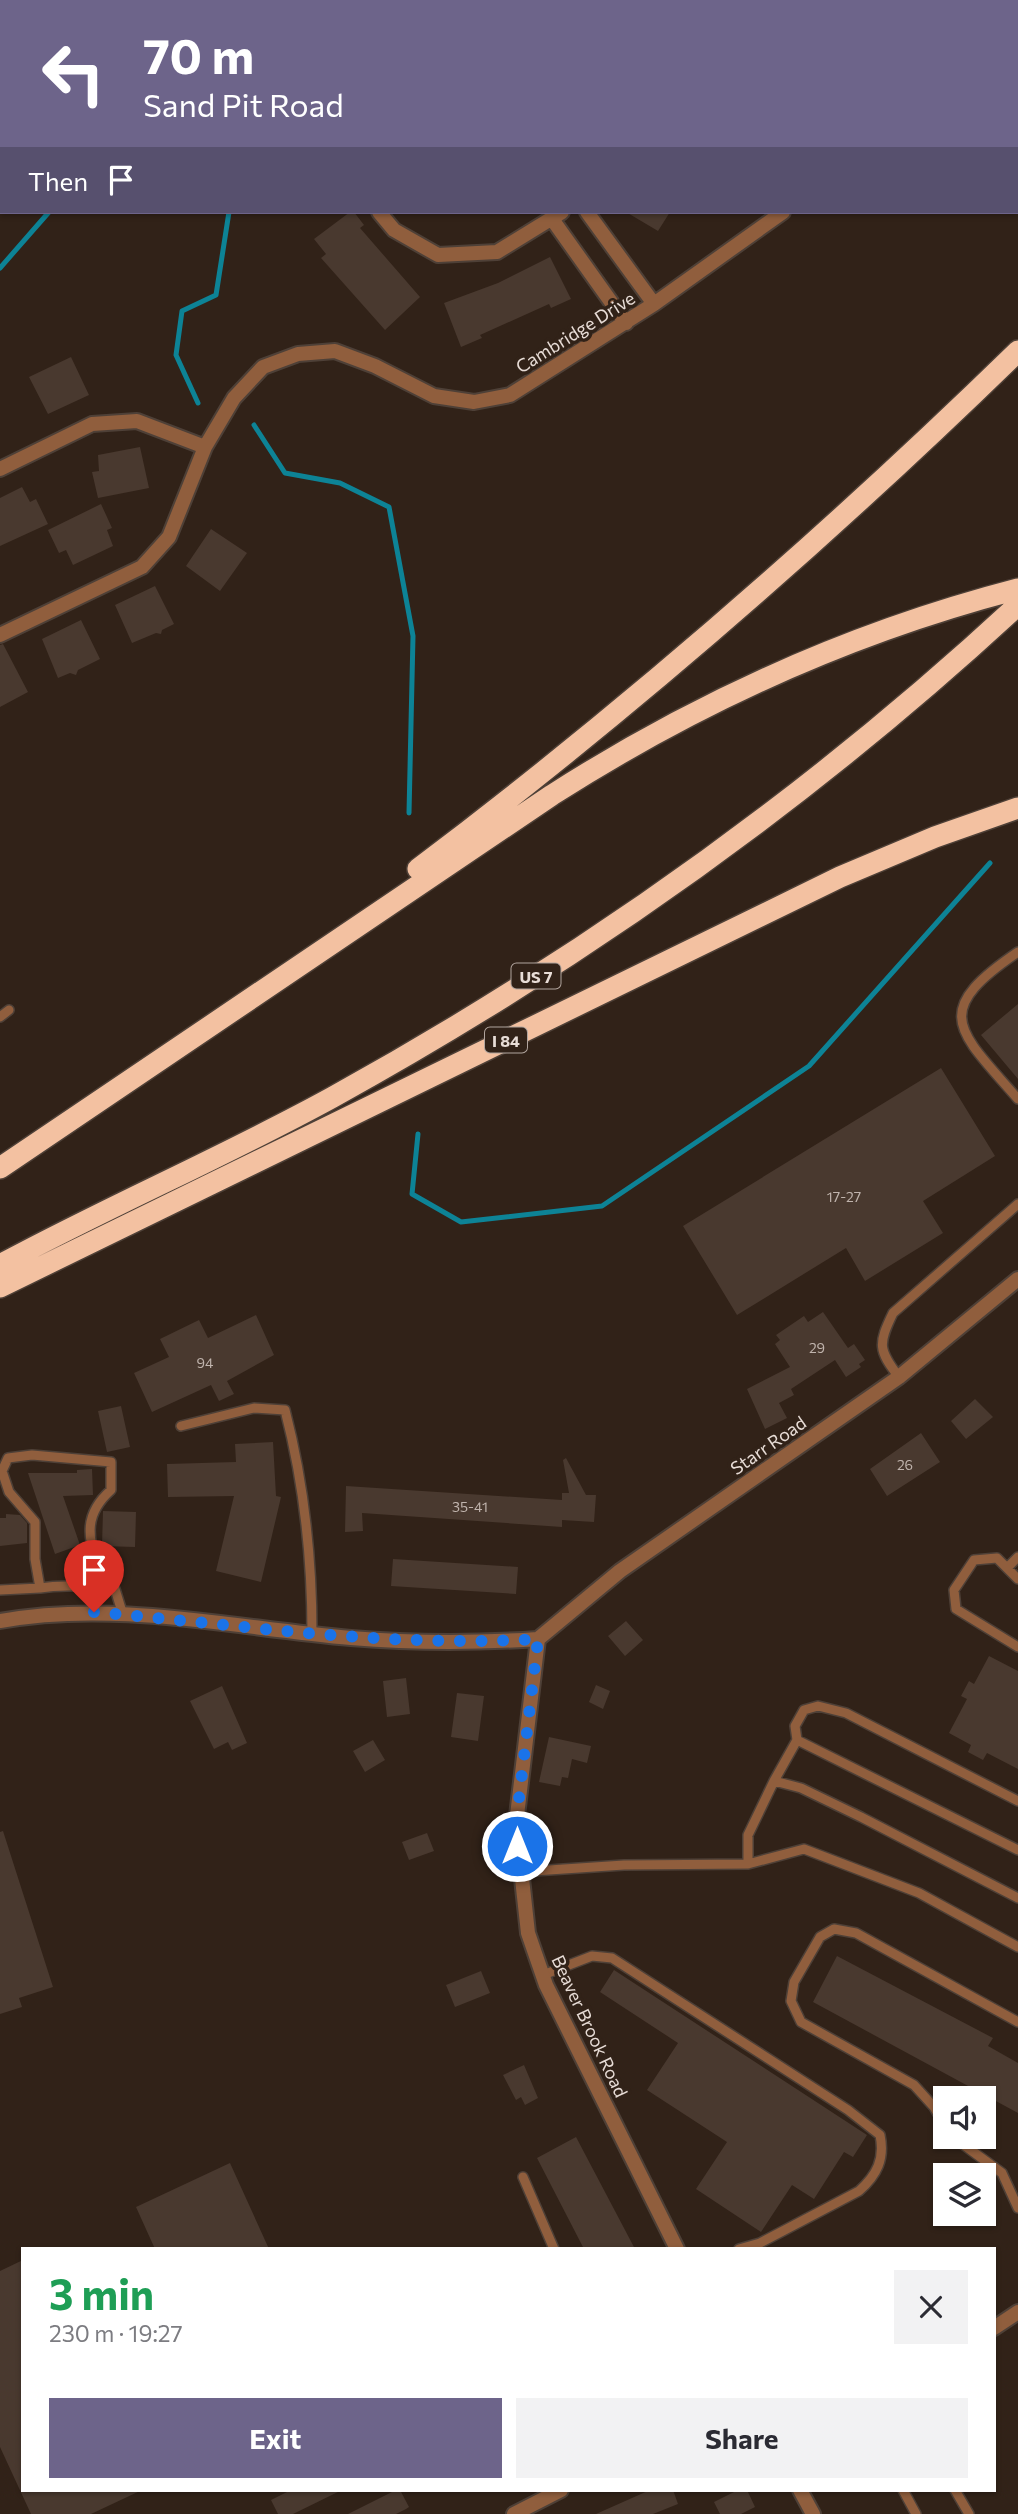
<!DOCTYPE html>
<meta charset="utf-8">
<style>
:root{--surface:#fff;--page:#f2f2f3;--text:#2b2b33;--muted:#7c7c81;--accent:#6d648a}
body{margin:0;font-family:Commissioner,sans-serif;background:var(--page);color:var(--text);height:100vh;display:flex;flex-direction:column;font-size:26px;white-space:nowrap}
*{box-sizing:border-box;margin:0}
p{font-size:23px;color:var(--muted)}
.icon{flex:none;width:38px;height:38px;fill:none;stroke:currentColor;stroke-width:2;stroke-linecap:round;stroke-linejoin:round}
.map{position:relative;flex:1;overflow:hidden}
.side{position:absolute;left:21px;top:2247px;width:975px;height:245px;display:flex;flex-direction:column;background:var(--surface);border-radius:0px;box-shadow:0 2px 5px #0004}
.side>*{flex:none}
.banner{position:absolute;left:0px;top:0px;width:1018px;height:214px;box-shadow:0 2px 5px #0004;background:#6d648a;color:#fff;overflow:hidden}
.fabs{position:absolute;left:933px;top:2086px;display:grid;gap:14px}
.fabs a{display:grid;place-items:center;width:63px;height:63px;border-radius:0px;background:var(--surface);box-shadow:0 2px 5px #0004;font-size:35px}
.pin{position:absolute;display:grid;place-items:center;width:60px;height:60px;color:#fff;margin:-72px -30px;border-radius:50% 50% 50% 0;rotate:-45deg;box-shadow:0 0 7px #0007}
.pin .icon{rotate:45deg}
.me{position:absolute;width:77px;margin:-38px;rotate:0deg;stroke-linejoin:round;filter:drop-shadow(0 0 5px #0008)}
.turn{display:flex;align-items:center;gap:24px;height:147px;padding:0 28px;font-size:32px}
.turn .icon{width:91px;height:91px;stroke-width:2.5}
.turn b{display:block;font-size:49px;line-height:60px}
.then{display:flex;align-items:center;height:66px;padding:0 28px;background:#0003;gap:14px;font-size:26px}
.round{display:grid;place-items:center;flex:none;width:74px;height:74px;border-radius:0px;background:var(--page)}
.overview{display:flex;align-items:center;justify-content:space-between;height:119px;padding:0 28px}
h1{font-size:42px;font-weight:700;line-height:52px;color:#1e9e55}
.primary-button{display:flex;gap:14px;margin-top:auto;padding:14px 28px}
.primary-button a{flex:1;height:80px;border-radius:0px;background:var(--accent);color:#fff;font-size:28px;font-weight:700;line-height:80px;text-align:center}
.primary-button a+a{background:var(--page);color:var(--text)}
.map>svg:first-child{display:block}
.lines{fill:none;stroke-linecap:round;stroke-linejoin:round}
.stream{stroke:#0d8396;stroke-width:5}
.building{fill:#49392f}
.lane-casing{stroke:#4e4037;stroke-width:12}
.street-casing{stroke:#4e4037;stroke-width:18}
.highway-casing{stroke:#4e4037;stroke-width:24}
.lane{stroke:#905e3d;stroke-width:9}
.street{stroke:#905e3d;stroke-width:14}
.highway{stroke:#f3c1a1;stroke-width:21}
.route{stroke:#1a73e8;stroke-width:12;stroke-dasharray:0 21.6}
.labels{text-anchor:middle;dominant-baseline:central;stroke-width:7;stroke-linejoin:round;paint-order:stroke}
.number-label{font-size:14px;fill:#c0b4ad}
.shield{fill:#312218;stroke:#b1a59e;stroke-width:2}
.shield-label{font-size:16px;font-weight:bold;fill:#e8ddd7}
.street-label{font-size:18px;fill:#e8ddd7;stroke:#312218}
</style>
<div class="map">
<svg width="1018" height="2514" viewBox="0 0 1018 2514">
<rect width="100%" height="100%" fill="#312218"/>
<g class="lines">
<path class="stream" d="M0,268L49,212
M198,403L176,355L182,311L216,295L229,212
M254,425L285,473L340,483L389,507L413,636L409,813
M418,1134L412,1194L461,1222L602,1206L809,1066L990,863"/>
</g>
<path class="building" d="M350,212H354L364,225L360,228L420,297L385,330L321,258L326,254L314,239Z
M626,212H670L658,231Z
M550,257L571,299L551,308L549,304L480,335L482,338L461,347L444,303L498,283Z
M71,357L89,395L48,414L29,377Z
M140,447L149,488L98,498L92,472L99,471L98,455Z
M22,487L30,502L36,499L48,524L0,546V498Z
M101,504L112,528L107,530L113,546L73,565L66,550L59,553L48,530Z
M211,529L247,553L220,591L186,566Z
M155,586L174,624L162,630L161,634L156,633L132,643L115,605Z
M81,620L100,659L78,670L76,675L70,673L58,678L42,639Z
M3,644L28,692L0,707V645Z
M1018,1004V1079L981,1035Z
M941,1068L995,1156L923,1201L943,1233L865,1281L846,1248L737,1315L683,1226Z
M823,1312L848,1348L854,1344L865,1360L859,1364L861,1367L846,1377L835,1360L791,1389L794,1395L779,1403L787,1418L765,1429L747,1389L790,1367L775,1344L780,1340L776,1335L804,1316L808,1322Z
M256,1315L274,1355L227,1381L234,1394L219,1401L211,1385L152,1412L134,1373L169,1357L160,1339L199,1320L208,1338Z
M975,1399L993,1417L966,1439L951,1421Z
M121,1406L130,1447L107,1452L98,1411Z
M921,1433L940,1462L887,1496L870,1469Z
M273,1442L276,1496L281,1497L261,1582L216,1571L234,1496L168,1497L167,1464L236,1462L235,1444Z
M566,1458L586,1495H596L594,1522L562,1520V1527L362,1513L363,1531L345,1532L346,1486L562,1500V1493H569L563,1460Z
M92,1469L93,1495L63,1496L80,1545L55,1554L28,1473H77V1470Z
M103,1511L136,1512L135,1547L102,1546Z
M6,1514L20,1515L27,1523V1543L0,1546V1518H6Z
M393,1559L518,1567L516,1594L391,1586Z
M626,1621L643,1640L625,1656L608,1636Z
M989,1656L1018,1671V1769L987,1753L983,1760L968,1752L971,1745L949,1733L967,1699L961,1696L969,1681L974,1684Z
M406,1678L410,1714L387,1717L383,1681Z
M596,1685L610,1691L603,1709L589,1702Z
M222,1686L247,1743L232,1750L228,1742L214,1749L190,1701Z
M457,1693L484,1696L478,1741L451,1737Z
M549,1737L591,1746L587,1763L572,1759L568,1778L562,1777L560,1786L539,1782Z
M373,1740L385,1760L365,1772L353,1751Z
M3,1831L53,1987L19,1998L22,2007L0,2014V1832Z
M427,1833L434,1851L409,1860L402,1842Z
M837,1956L993,2038L988,2046L1018,2063V2113L813,2002Z
M614,1970L867,2135L853,2157L844,2152L814,2199L792,2185L761,2232L696,2189L727,2142L647,2090L678,2043L600,1992Z
M481,1971L490,1993L455,2007L446,1985Z
M524,2065L538,2098L525,2105L521,2097L516,2100L503,2075Z
M576,2137L635,2249H584L537,2158Z
M230,2163L269,2249H155L136,2207Z
M23,2260V2490H142L91,2514H31L0,2447V2271Z
M291,2490H342L293,2514H278L271,2500Z
M396,2490H400L409,2507L406,2509L396,2514H348Z
M650,2490H673L678,2504L653,2514H596Z
M738,2490H747L755,2507L741,2514H720L714,2502Z"/>
<g class="lines">
<g class="lane-casing">
<path id="lane" d="M1018,952C929,1012 958,1030 1018,1099
M0,1017L9,1010
M899,1377C878,1350 878,1344 893,1313L1018,1204
M181,1426L254,1408L285,1410C304,1483 312,1559 312,1634
M1007,1568L1018,1557
M1018,1579L997,1558L974,1560L954,1590L956,1609L1018,1647
M102,1588C95,1549 75,1522 111,1490V1462L32,1455L8,1458L2,1471L9,1492L35,1522V1559L40,1588C65,1584 90,1587 115,1589L123,1615
M0,1590L40,1588
M797,1740L795,1726L804,1710L818,1706L846,1713L1018,1801
M774,1781L797,1740L1018,1850
M748,1864V1835L774,1781L801,1788L861,1817L1018,1898
M519,1872L624,1865L748,1864L804,1849L919,1893L1018,1947
M543,1975L592,1956L612,1958L848,2110L880,2135C885,2159 877,2175 859,2191L760,2243L739,2249
M945,2126L934,2107L914,2085L801,2022L791,2001L794,1982L820,1937L834,1929L856,1933L1018,2022
M953,2137L1002,2173L1018,2208
M523,2177L554,2249
M903,2490L916,2514
M955,2490L969,2514"/>
</g>
<g class="street-casing">
<path id="street" d="M310,0L311,2
M561,0L563,2
M1017,89L1018,88
M379,212L394,230L438,255L497,252L562,212
M587,212L654,304
M552,219L626,323
M0,469L92,424L137,421L205,447
M0,635L142,567L169,537L205,447L234,398L263,367L298,354L335,351L375,366L434,396L474,402L510,395L654,304L783,212
M0,1621C116,1600 235,1628 351,1638C412,1643 476,1643 538,1639
M538,1639L516,1824L528,1933L546,1985L677,2249
M538,1639L620,1571L899,1377L1018,1279
M994,2328L1018,2312
M800,2490L813,2514
M514,2514L561,2490"/>
</g>
<g class="highway-casing">
<path id="highway" d="M418,869C630,709 828,536 1018,351
M0,1168L552,795C696,703 852,632 1018,589
M0,1265C109,1206 224,1157 333,1097C579,961 812,796 1018,605
M0,1287L840,877L935,837L1018,808"/>
</g>
<use href="#lane" class="lane"/>
<use href="#street" class="street"/>
<use href="#highway" class="highway"/>
</g>
<g class="lines">
<path class="route" d="M94,1612C242,1625 389,1648 538,1639L516,1824L517,1846"/>
</g>
<g class="labels">
<g class="number-label">
<text x="844" y="1196">17-27</text>
<text x="817" y="1347">29</text>
<text x="205" y="1362">94</text>
<text x="905" y="1464">26</text>
<text x="470" y="1506">35-41</text>
</g>
<g class="shield">
<rect x="511.5" y="963.5" width="49" height="25" rx="5"/>
<rect x="485" y="1027.5" width="42" height="25" rx="5"/>
</g>
<g class="shield-label">
<text x="536" y="976">US 7</text>
<text x="506" y="1040">I 84</text>
</g>
<g class="street-label">
<text transform="translate(575 332) rotate(-32)">Cambridge Drive</text>
<text transform="translate(768 1445) rotate(-35)">Starr Road</text>
<text transform="translate(590 2026) rotate(65)">Beaver Brook Road</text>
</g>
</g>
</svg>
<div class="fabs">
<a><svg class="icon" aria-label="sound" viewBox="0 0 24 24"><path d="M4 9h4l5-4v14l-5-4H4zM17 9q2 3 0 6"/></svg></a>
<a><svg class="icon" aria-label="layers" viewBox="0 0 24 24"><path d="M12 4l9 5-9 5-9-5zM3 14l9 5 9-5"/></svg></a>
</div>
<div class="pin" style="left:94px;top:1612px;background:#d93025"><svg class="icon" aria-label="arrive" viewBox="0 0 24 24"><path d="M6 21V4h12l-3 4 3 4H6"/></svg></div>
<svg class="me" style="left:517px;top:1846px" viewBox="-20 -20 40 40"><circle r="17" fill="#1a73e8" stroke="#fff" stroke-width="3"/><path d="M0-11L8 9 0 5-8 9z" fill="#fff"/></svg>
<div class="banner">
<div class="turn"><svg class="icon" aria-label="left" viewBox="0 0 24 24"><path d="M17 20v-9H6M10 6l-5 5 5 5"/></svg><div><b>70 m</b>Sand Pit Road</div></div>
<div class="then">Then<svg class="icon" aria-label="arrive" viewBox="0 0 24 24"><path d="M6 21V4h12l-3 4 3 4H6"/></svg></div>
</div>
<section class="side">
<div class="overview"><div><h1>3 min</h1><p>230 m · 19:27</p></div><a class="round"><svg class="icon" aria-label="close" viewBox="0 0 24 24"><path d="M6 6l12 12M18 6L6 18"/></svg></a></div>
<div class="primary-button"><a>Exit</a><a>Share</a></div>
</section>
</div>
